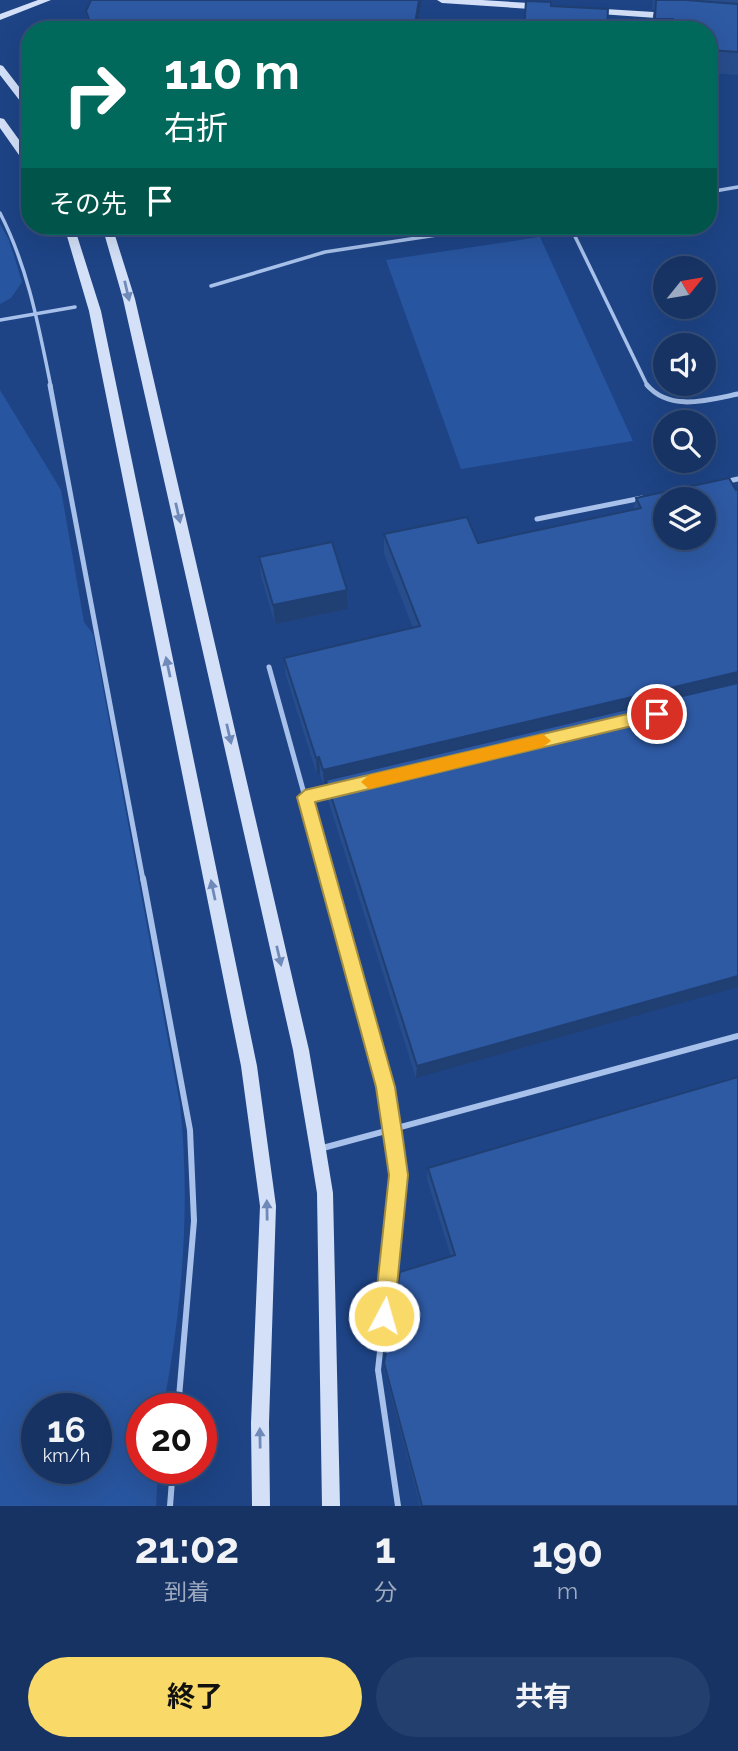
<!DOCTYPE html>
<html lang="ja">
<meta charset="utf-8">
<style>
:root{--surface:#163364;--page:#233f6d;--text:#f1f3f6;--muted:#9eaabf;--line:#354e78;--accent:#f9d967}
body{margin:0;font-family:Raleway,"Noto Sans JP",sans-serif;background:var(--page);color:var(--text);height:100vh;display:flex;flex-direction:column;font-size:26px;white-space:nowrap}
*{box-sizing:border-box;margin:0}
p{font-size:23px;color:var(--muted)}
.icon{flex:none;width:38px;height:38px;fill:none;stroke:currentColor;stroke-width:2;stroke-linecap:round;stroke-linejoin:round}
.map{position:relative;height:1506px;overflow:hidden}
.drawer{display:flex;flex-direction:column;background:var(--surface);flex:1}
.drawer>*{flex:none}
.top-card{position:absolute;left:21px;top:21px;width:696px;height:214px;border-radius:28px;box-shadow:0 7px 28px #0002,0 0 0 2px var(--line);background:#00695c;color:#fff;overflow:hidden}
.needle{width:46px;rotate:60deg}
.tools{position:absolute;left:653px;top:256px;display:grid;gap:14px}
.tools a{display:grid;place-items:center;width:63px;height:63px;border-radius:50%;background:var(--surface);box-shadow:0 7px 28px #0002,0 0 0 2px var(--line);font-size:35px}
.speed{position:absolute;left:21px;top:1393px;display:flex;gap:14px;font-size:35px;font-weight:700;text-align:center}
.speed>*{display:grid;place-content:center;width:91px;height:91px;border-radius:50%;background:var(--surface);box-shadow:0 7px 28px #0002,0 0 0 2px var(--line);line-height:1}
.speed small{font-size:18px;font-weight:400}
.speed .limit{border:10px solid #d22;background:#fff;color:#111}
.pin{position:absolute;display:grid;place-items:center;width:60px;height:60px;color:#fff;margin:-30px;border:4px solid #fff;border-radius:50%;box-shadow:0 2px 7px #0007}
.me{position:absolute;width:77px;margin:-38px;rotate:6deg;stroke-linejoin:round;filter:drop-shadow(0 0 5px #0008)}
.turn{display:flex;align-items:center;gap:24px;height:147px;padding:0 28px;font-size:32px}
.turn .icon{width:91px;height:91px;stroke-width:2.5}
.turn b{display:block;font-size:49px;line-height:60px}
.then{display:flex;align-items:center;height:66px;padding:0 28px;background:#0003;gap:14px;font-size:26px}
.eta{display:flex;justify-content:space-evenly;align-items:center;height:119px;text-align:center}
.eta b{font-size:42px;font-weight:700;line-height:49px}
.cta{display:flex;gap:14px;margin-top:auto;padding:14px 28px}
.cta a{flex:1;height:80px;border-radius:42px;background:var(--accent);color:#111;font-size:28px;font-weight:700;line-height:80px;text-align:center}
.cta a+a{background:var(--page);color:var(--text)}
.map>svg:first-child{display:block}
.green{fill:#28559f;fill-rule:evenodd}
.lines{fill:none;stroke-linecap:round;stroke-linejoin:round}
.lane-far2{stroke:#a7c1ea;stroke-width:3.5}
.lane-far1{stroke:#a7c1ea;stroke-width:5}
.lane{stroke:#a7c1ea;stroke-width:6}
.secondary{fill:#d3e0f8;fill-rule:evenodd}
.wall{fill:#284d8d}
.shaded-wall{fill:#203f73}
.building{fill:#2e5aa4;stroke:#203f73;stroke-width:2;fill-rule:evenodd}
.oneway{fill:#6f8ab9}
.route{fill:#f9d967;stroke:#a28d43;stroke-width:2}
.slow{fill:#f59e0b}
</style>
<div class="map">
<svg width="738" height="1506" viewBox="0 0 738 1506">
<rect width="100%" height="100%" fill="#1e4486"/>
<path class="green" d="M0,224L9,240L22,282L11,298L0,304Z
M540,237L633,441L461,469L386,260Z
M0,390L61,490L84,622L93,634L180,1105C191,1207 182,1308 163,1409H142V1468H158L156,1506H0ZM37,1409H96V1468H37Z"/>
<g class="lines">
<path class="lane-far2" d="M709,192L738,187
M0,213C28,267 39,328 51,387
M570,226L648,387
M211,286L325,252L496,226
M0,320L75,307"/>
<path class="lane-far1" d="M50,385L143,880
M647,385C670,412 708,400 738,394
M724,482L738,479
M537,519L642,498
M269,667L328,880
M305,797L333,791"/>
<path class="lane" d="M143,878L190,1130L194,1221L178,1409
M327,878L385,1087L399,1175L378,1370L398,1506
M319,1149L738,1036
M170,1506L173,1468"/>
<path class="secondary" d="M38,0H51L0,20V14Z
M437,0H482L545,4L550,7L545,10L442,3Z
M589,8L670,13L675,16L670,19L586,13V9Z
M0,65L3,66L30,101V111L27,110L0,75Z
M0,118L4,119L30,155V166L26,165L0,128Z
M64,226H74L101,311L257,1066L276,1206L269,1423L270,1506H252L251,1423L260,1206L241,1066L89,311Z
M102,226H112L135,299L309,1050L326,1150L333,1193L340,1506H322L317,1193L310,1150L293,1050L123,299Z"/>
</g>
<path class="wall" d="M91,0H422L417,30H90L86,11Z
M653,0H738V75L709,73V30H651L654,9H652Z
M729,478L416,1078L327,797V786L324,787L320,774L317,775L286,676L284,658L413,628L384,554V534L478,543L633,509L636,498Z
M259,557L347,590L348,609L275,624L261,576Z
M428,1168L738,1506H420L384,1369V1363L451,1257L427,1179Z"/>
<path class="shaded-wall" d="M419,0H422L417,30H414Z
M141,226H193V228L142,235Z
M194,226H214L195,231Z
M347,590L348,609L275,624L273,605Z
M738,672V686L326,780L327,786L324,787L323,770Z
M319,757L320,774L317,775L316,758Z
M738,976V987L416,1078L417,1066Z"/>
<path class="building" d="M91,0H419L414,30H93L86,11Z
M656,0H685L738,4V52L709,50V30H675L673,19H655Z
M526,1L551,2V6L608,9L607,30H524Z
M729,478L736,490L738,489V672L323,770L319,757L316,758L284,658L420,626L384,534L467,517L478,543L641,508L636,498ZM665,499H704V537H665Z
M332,542L347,590L273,605L259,557Z
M738,683V976L417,1066L326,780Z
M738,1077V1506H422L384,1363L400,1272L455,1255L428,1168Z"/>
<defs><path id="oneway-solid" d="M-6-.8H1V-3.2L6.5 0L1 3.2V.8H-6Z" transform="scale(1.75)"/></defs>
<g class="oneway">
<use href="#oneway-solid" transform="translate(127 291) rotate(77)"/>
<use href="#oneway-solid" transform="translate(178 513) rotate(77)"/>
<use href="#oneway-solid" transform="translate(168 667) rotate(-102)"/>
<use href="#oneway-solid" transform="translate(229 734) rotate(77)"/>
<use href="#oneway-solid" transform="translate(213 890) rotate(-102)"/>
<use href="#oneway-solid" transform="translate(279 956) rotate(77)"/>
<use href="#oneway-solid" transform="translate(267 1210) rotate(-91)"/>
<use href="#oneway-solid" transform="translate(260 1438) rotate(-91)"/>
</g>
<path class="route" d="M657,707L665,714L657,720L315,802L395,1087L402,1132L408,1175L394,1316L391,1323L384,1326L377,1323L374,1316L389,1175L376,1087L297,797L305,790Z"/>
<path class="slow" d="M543,734L551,741L543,747L369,789L361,782L369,775Z"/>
</svg>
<div class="tools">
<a><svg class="needle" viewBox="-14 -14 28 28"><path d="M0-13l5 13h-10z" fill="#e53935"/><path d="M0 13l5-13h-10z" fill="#9eaabf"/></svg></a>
<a><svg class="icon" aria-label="sound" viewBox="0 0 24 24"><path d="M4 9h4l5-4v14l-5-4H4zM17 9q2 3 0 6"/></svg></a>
<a><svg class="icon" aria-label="search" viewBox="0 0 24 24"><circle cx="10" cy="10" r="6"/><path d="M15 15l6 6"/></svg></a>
<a><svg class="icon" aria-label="layers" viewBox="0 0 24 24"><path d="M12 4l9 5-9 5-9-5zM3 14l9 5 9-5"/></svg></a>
</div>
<div class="speed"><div>16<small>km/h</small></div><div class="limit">20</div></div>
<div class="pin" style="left:657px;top:714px;background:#d93025"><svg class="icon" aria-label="arrive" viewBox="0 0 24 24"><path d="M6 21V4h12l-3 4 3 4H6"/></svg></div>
<svg class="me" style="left:384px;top:1316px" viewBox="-20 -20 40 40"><circle r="17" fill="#f9d967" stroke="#fff" stroke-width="3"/><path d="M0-11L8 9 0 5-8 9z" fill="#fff"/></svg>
<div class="top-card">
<div class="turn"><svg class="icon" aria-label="right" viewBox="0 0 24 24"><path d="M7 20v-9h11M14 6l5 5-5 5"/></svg><div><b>110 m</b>右折</div></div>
<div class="then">その先<svg class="icon" aria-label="arrive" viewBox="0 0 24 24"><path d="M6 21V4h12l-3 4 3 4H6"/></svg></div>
</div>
</div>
<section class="drawer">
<div class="eta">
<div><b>21:02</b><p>到着</p></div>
<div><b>1</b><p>分</p></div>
<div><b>190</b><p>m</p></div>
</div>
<div class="cta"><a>終了</a><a>共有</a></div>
</section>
